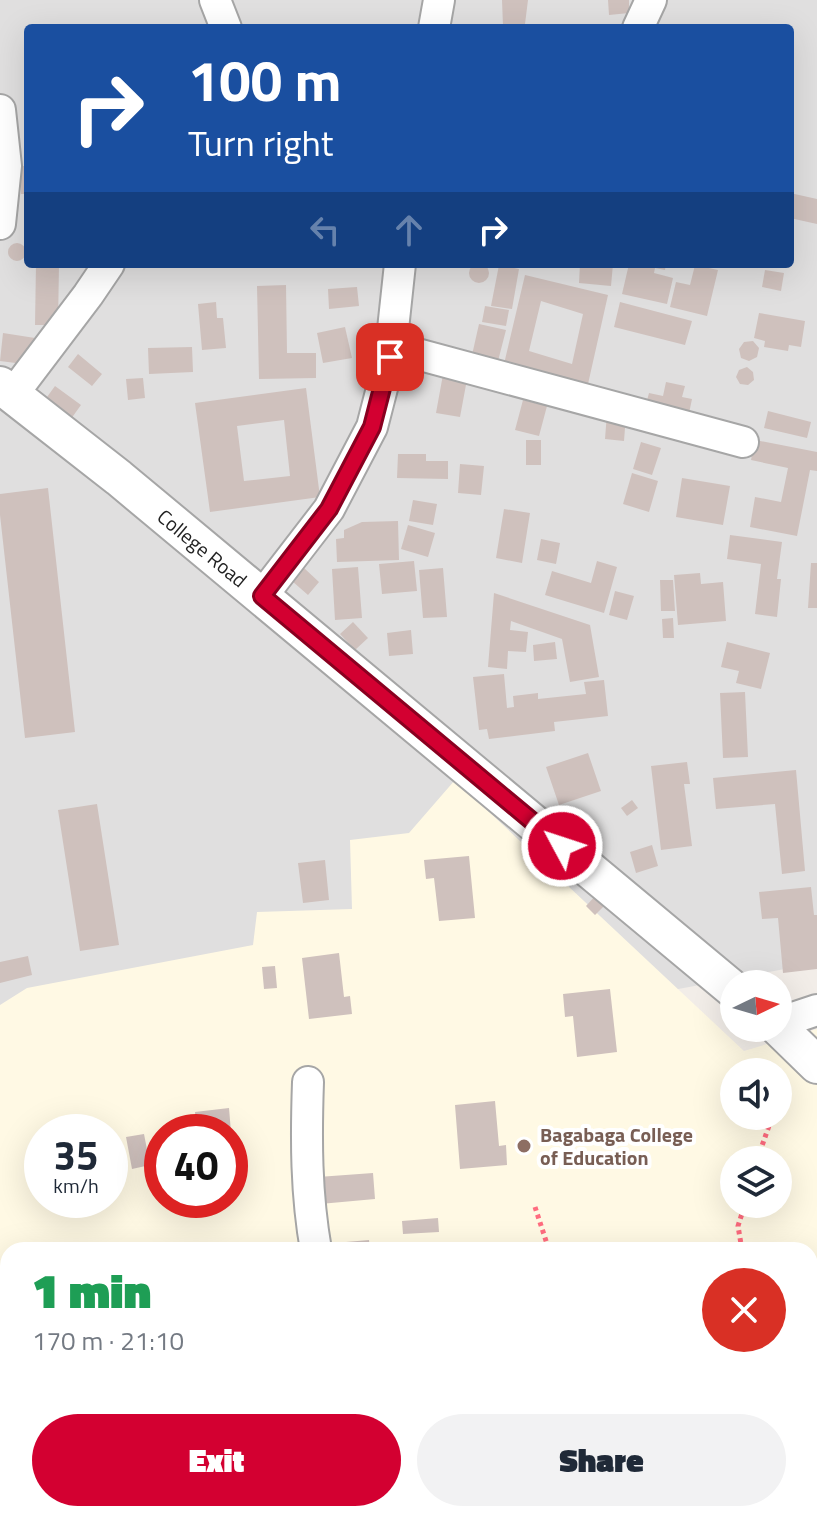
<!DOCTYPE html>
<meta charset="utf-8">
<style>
:root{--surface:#fff;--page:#f2f2f3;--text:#1f2937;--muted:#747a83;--accent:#d30031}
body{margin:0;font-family:"Titillium Web",sans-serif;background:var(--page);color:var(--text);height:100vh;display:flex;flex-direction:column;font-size:30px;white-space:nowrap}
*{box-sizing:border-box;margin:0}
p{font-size:26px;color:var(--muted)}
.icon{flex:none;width:44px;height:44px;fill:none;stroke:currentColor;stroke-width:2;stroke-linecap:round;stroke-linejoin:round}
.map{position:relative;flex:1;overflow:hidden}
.side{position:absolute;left:0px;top:1242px;width:818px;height:280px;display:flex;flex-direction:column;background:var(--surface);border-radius:24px 24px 0 0;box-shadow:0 8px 32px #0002}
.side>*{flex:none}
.hud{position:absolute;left:24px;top:24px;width:770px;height:244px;border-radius:8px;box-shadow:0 8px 32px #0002;background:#1a4fa0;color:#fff;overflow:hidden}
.needle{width:52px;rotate:85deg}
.fabs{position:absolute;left:720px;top:970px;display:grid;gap:16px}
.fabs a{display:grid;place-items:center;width:72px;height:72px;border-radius:50%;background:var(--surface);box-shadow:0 8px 32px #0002;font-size:40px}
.speed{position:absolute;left:24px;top:1114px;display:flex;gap:16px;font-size:40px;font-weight:700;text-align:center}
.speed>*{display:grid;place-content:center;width:104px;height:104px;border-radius:50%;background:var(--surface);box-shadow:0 8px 32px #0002;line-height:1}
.speed small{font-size:20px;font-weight:400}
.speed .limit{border:12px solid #d22;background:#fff;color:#111}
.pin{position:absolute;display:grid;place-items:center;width:68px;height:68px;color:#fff;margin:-34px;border-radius:16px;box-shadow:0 4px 12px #0006}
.me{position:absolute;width:88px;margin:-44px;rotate:310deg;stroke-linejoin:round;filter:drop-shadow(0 0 6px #0008)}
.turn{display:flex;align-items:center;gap:28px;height:168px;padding:0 32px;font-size:36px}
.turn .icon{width:104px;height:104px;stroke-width:2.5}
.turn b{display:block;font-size:56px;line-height:68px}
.lanes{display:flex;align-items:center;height:76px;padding:0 32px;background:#0003;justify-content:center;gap:40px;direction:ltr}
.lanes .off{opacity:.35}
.round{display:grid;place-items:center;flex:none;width:84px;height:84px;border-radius:42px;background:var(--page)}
.headline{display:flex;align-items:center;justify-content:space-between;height:136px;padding:0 32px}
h1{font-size:48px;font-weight:800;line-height:60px;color:#1e9e55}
.action{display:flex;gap:16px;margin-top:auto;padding:16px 32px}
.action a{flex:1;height:92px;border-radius:48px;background:var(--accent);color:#fff;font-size:32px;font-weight:800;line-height:92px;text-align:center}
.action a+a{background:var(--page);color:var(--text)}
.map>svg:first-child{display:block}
.residential{fill:#e0dfdf;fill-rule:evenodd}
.education{fill:#fff9e4;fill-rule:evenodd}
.building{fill:#cfc1bd;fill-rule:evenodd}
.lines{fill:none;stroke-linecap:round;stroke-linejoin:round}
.minor-casing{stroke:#a6a6a6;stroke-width:34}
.tertiary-casing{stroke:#a6a6a6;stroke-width:40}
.path{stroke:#ff6c7f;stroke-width:5;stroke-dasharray:4 4;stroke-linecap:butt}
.minor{stroke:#fff;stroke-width:30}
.tertiary{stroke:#fff;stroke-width:36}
.route-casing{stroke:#890020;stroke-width:20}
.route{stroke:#d30031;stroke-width:14}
.education-dot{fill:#8d6e63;stroke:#fff;stroke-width:3}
.labels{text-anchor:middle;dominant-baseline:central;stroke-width:8;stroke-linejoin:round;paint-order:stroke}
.street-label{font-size:20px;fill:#222;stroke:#fff}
.education-label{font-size:20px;font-weight:bold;fill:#785e54;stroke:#fff;text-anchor:start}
</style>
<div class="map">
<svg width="817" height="1522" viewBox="0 0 817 1522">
<rect width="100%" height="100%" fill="#f2ede8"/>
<path class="residential" d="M0,0H817V963L507,1021L212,1250H8V1385L0,1387ZM28,28H790V264H28ZM42,1132H110V1200H42ZM162,1132H230V1200H162Z"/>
<path class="education" d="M455,780L744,1051L817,1029V1522H181L174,1514H810V1250H8V1298L0,1288V1005L27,988L253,945L257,912L352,909L350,840L409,833ZM734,1072H778V1116H734ZM42,1132H110V1200H42ZM162,1132H230V1200H162ZM734,1160H778V1204H734Z"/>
<path class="building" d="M502,0H528L525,24L503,26Z
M608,0H629V13L609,15Z
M20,166H28V194H21Z
M790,193L817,199V224L790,218Z
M8 252a9 9 0 1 1 18 0a9 9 0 1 1-18 0Z
M469 273a10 10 0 1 1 20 0a10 10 0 1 1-20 0Z
M36,264H59L58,325H35Z
M580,264H613L611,286L579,283Z
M629,264H666L665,270L655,268L654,273L673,278L667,304L622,294Z
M499,265L519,269L512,309L491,306Z
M695,265L718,270L707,316L670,307L676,282L690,285Z
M765,270L784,273L781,291L762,287Z
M525,275L608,295L588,384L504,364ZM541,301L583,314L572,364L529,351Z
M286,285L287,353H316V378L259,379L257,286Z
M357,287L359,306L329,309L328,289Z
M216,302L217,318H223L226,348L202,350L198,304Z
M620,302L692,321L685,345L614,327Z
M485,306L509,310L506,326L482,322Z
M759,313L805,321L801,347L789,345L788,351L764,347L765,341L754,338Z
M479,324L506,330L498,361L472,355Z
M345,327L352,358L323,363L317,333Z
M3,333L35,338L31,365L0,361Z
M753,341L759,348L757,357L749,361L741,358L739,349L744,342Z
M192,347L193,372L149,374L148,348Z
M78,354L102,374L92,386L68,367Z
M747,367L753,372L754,380L748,385L740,384L736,377L739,370Z
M444,369L468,374L460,417L436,413Z
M143,378L145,398L128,400L126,379Z
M666,382L685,386L682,397L692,399L688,418L645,408L649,393L663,396Z
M55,386L81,405L68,423L42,404Z
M306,388L320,497L210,512L195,403ZM284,420L290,476L244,481L237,426Z
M523,400L547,406L539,436L515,430Z
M768,411L811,422L807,438L764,428Z
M607,413L626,415L624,441L605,439Z
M526,440H541V465H526Z
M755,440L817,452V471L810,470L797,536L750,527L755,497L781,502L788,468L751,460Z
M641,442L661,448L652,475L633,469Z
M398,454H426V461H448V479L397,478Z
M460,464L484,466L481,495L458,493Z
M632,473L658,481L649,512L623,504Z
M682,478L730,486L723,525L676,517Z
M48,488L75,732L25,738L0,515V494Z
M413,500L437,504L433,525L409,521Z
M504,509L530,513L522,563L496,558Z
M398,521L399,560L337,562L336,539L344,538V530L362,522Z
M408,525L435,533L428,557L401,549Z
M730,535L782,542L777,579H781L777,617L755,614L761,564L727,559Z
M541,539L560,543L556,564L537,560Z
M414,561L417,591L382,594L379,564Z
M597,561L617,567L604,613L545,595L552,571L591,583Z
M811,563H817V608H808Z
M358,567L362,618L335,620L332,569Z
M304,568L319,582L308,595L292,581Z
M443,568L447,617L423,618L419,570Z
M700,573L701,584L723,582L726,621L678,625L674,575Z
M660,580H673L675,611H661Z
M615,591L634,596L627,620L609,615Z
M494,593L590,625L599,677L570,682L562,639L511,621L510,630L528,632L526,652L508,651L507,669L488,667Z
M673,618L674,638H663L662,619Z
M353,622L368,638L355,650L340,634Z
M411,630L413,654L389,656L387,633Z
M555,642L557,659L534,661L533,645Z
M727,642L770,653L761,689L736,683L739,671L721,667Z
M504,674L507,708L514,707L513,696L538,693V699L586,694L584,682L604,680L608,716L554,722L555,731L489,739L487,729L479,730L473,677Z
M745,692L748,757L723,758L720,693Z
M588,753L601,791L559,805L546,767Z
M687,762L690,784H684L692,846L661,850L651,766Z
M796,770L805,871L782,874L775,804L716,809L713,778Z
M632,800L638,808L627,816L621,808Z
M97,804L119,945L80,951L58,810Z
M652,845L658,866L636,873L630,852Z
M469,856L475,918L439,921L434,878L426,879L424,860Z
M325,860L329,900L303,903L298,863Z
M811,887L814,915H817V969L783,973L778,918L762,919L759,892Z
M597,894L606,904L595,915L586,906Z
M339,953L344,997L350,996L352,1014L309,1019L302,958Z
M28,956L32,975L0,983V962Z
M275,966L277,988L264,989L262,967Z
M610,989L617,1052L577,1057L573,1016L565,1017L563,994Z
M495,1101L499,1146L506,1145L507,1165L460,1169L455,1105Z
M229,1108L231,1132H197L195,1112Z
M144,1134L150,1165L132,1169L126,1137Z
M230,1139H232L235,1168H230Z
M373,1173L375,1199L320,1204L318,1177Z
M438,1218L439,1232L403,1234L402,1221Z
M369,1240L370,1250H324L323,1244Z
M437,1243L438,1250H410L409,1245Z
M673,1514L674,1522H636V1518Z"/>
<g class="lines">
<g class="minor-casing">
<path id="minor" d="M215,0L226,28
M434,28L439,0
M638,28L651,0
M0,110L6,166L0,224
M391,347L743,442
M13,394L88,295L109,264
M262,596L329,509L372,427L390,357L400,264
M778,1023L817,1010
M308,1082C306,1139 306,1194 316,1250
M810,1362H817"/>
</g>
<g class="tertiary-casing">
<g id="tertiary">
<path id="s1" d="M0,385L119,478L734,990"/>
<path d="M778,1027L817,1065"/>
</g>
</g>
<path class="path" d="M757,1160L770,1123L771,1116
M535,1207L549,1250
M742,1250L738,1226L745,1204
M725,1514L728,1522"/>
<use href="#minor" class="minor"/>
<use href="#tertiary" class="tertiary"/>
</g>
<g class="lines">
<g class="route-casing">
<path id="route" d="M390,357L372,427L329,509L262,596L562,846"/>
</g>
<use href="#route" class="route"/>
</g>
<circle class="education-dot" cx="524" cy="1146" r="8"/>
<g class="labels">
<g class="street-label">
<text stroke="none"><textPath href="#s1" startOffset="260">College Road</textPath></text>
</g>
<g class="education-label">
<text x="540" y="1134">Bagabaga College<tspan x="540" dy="23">of Education</tspan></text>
</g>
</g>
</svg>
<div class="fabs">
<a><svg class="needle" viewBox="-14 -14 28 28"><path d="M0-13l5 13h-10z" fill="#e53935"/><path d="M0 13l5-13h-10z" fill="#747a83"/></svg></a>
<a><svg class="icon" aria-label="sound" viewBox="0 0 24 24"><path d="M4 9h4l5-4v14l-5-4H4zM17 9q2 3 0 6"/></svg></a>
<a><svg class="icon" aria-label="layers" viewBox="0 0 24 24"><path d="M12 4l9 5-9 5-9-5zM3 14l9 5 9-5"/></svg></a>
</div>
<div class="speed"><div>35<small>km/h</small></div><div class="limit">40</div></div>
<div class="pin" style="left:390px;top:357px;background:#d93025"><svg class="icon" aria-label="arrive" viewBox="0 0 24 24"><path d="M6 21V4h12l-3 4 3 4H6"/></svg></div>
<svg class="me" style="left:562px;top:846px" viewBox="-20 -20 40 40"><circle r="17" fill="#d30031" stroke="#fff" stroke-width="3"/><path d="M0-11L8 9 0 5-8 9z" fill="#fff"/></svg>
<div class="hud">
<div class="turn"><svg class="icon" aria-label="right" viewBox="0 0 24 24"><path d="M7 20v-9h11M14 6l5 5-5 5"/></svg><div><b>100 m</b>Turn right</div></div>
<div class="lanes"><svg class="icon off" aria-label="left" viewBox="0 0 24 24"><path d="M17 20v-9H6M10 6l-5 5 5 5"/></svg><svg class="icon off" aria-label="ahead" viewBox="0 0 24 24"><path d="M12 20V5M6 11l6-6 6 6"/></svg><svg class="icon" aria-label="right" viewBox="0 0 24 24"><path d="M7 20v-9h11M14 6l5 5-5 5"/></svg></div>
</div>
<section class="side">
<div class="headline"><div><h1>1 min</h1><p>170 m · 21:10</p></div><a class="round" style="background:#d93025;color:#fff"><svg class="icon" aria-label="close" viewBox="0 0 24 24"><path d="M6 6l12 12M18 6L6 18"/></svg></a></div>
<div class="action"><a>Exit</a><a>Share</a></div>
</section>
</div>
